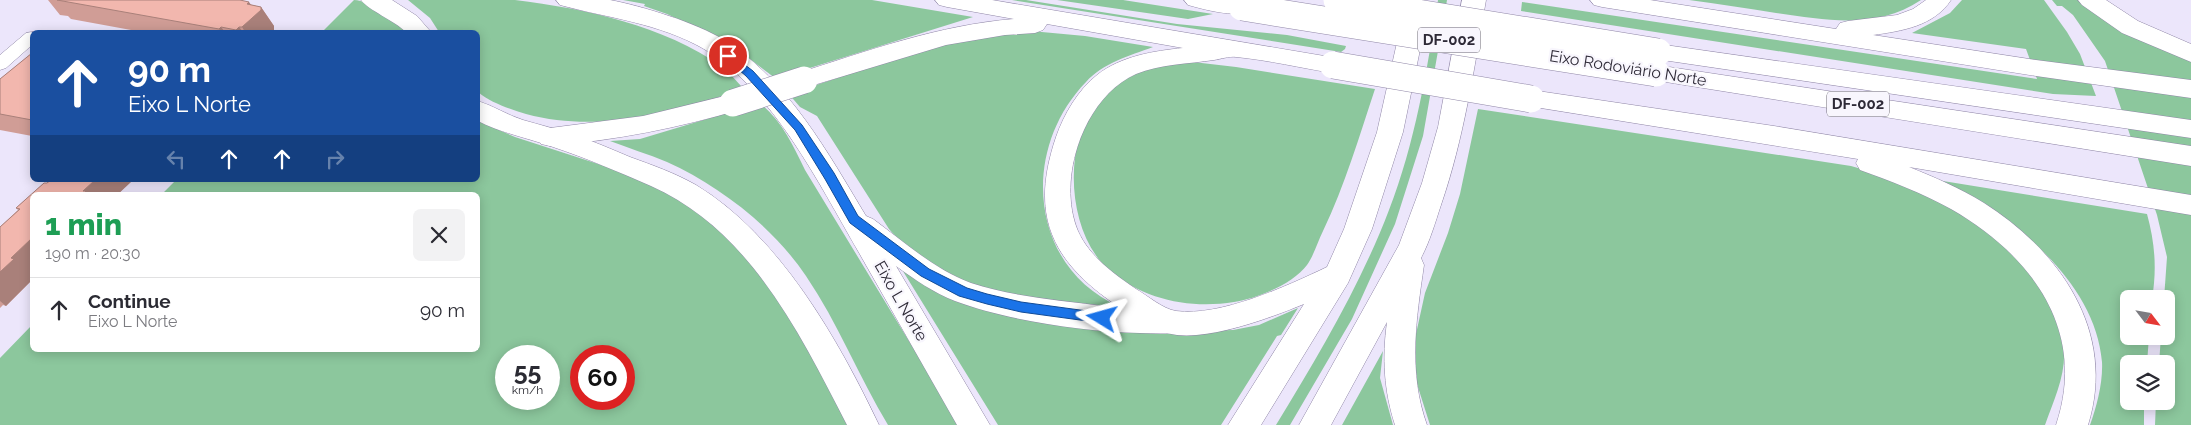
<!DOCTYPE html>
<meta charset="utf-8">
<style>
:root{--surface:#fff;--page:#f2f2f3;--text:#2b2b33;--muted:#7c7c81;--line:#e1e1e2}
body{margin:0;font-family:Raleway,sans-serif;background:var(--page);color:var(--text);height:100vh;display:flex;flex-direction:column;font-size:19px;white-space:nowrap}
*{box-sizing:border-box;margin:0}
p{font-size:16px;color:var(--muted)}
.icon{flex:none;width:28px;height:28px;fill:none;stroke:currentColor;stroke-width:2;stroke-linecap:round;stroke-linejoin:round}
.map{position:relative;flex:1;overflow:hidden}
.drawer{position:absolute;left:30px;top:192px;width:450px;height:160px;display:flex;flex-direction:column;background:var(--surface);border-radius:8px;box-shadow:0 2px 12px #0003}
.drawer>*{flex:none}
.guide{position:absolute;left:30px;top:30px;width:450px;height:152px;border-radius:8px;box-shadow:0 2px 12px #0003;background:#1a4fa0;color:#fff;overflow:hidden}
.needle{width:32px;rotate:121deg}
.tools{position:absolute;left:2120px;top:290px;display:grid;gap:10px}
.tools a{display:grid;place-items:center;width:55px;height:55px;border-radius:8px;background:var(--surface);box-shadow:0 2px 12px #0003;font-size:25px}
.speed{position:absolute;left:495px;top:345px;display:flex;gap:10px;font-size:25px;font-weight:700;text-align:center}
.speed>*{display:grid;place-content:center;width:65px;height:65px;border-radius:50%;background:var(--surface);box-shadow:0 2px 12px #0003;line-height:1}
.speed small{font-size:12px;font-weight:400}
.speed .limit{border:8px solid #d22;background:#fff;color:#111}
.pin{position:absolute;display:grid;place-items:center;width:42px;height:42px;color:#fff;margin:-21px;border:2px solid #fff;border-radius:50%;box-shadow:0 1px 5px #0007}
.me{position:absolute;width:55px;margin:-28px;rotate:278deg;stroke-linejoin:round;filter:drop-shadow(0 0 4px #0008)}
.turn{display:flex;align-items:center;gap:18px;height:105px;padding:0 15px;font-size:22px}
.turn .icon{width:65px;height:65px;stroke-width:2.5}
.turn b{display:block;font-size:35px;line-height:42px}
.lanes{display:flex;align-items:center;height:48px;padding:0 15px;background:#0003;justify-content:center;gap:25px;direction:ltr}
.lanes .off{opacity:.35}
.round{display:grid;place-items:center;flex:none;width:52px;height:52px;border-radius:8px;background:var(--page)}
.head{display:flex;align-items:center;justify-content:space-between;height:85px;padding:0 15px}
h1{font-size:30px;font-weight:800;line-height:38px;color:#1e9e55}
ul{padding:0;list-style:none}
li{display:flex;align-items:center;gap:15px;height:65px;padding:0 15px;border-top:1px solid var(--line)}
li div{flex:1}
li b{display:block;font-size:19px}
li em{font-style:normal}
.map>svg:first-child{display:block}
.green{fill:#8cc79d;fill-rule:evenodd}
.lines{fill:none;stroke-linecap:round;stroke-linejoin:round}
.street-casing{stroke:#9087a7;stroke-width:1}
.primary-casing{stroke:#9087a7;stroke-width:1}
.highway-casing{stroke:#9087a7;stroke-width:1}
.street{fill:#fff;fill-rule:evenodd}
.primary{fill:#fff;fill-rule:evenodd}
.highway{fill:#fff;fill-rule:evenodd}
.highway-bridge-casing{stroke:#9087a7;stroke-width:28;stroke-linecap:butt}
.highway-bridge{stroke:#fff;stroke-width:27}
.wall{fill:#d09d96}
.shaded-wall{fill:#a9807a}
.building{fill:#f2b7ae;stroke:#a9807a}
.route{fill:#1a73e8;stroke:#114b97}
.labels{text-anchor:middle;dominant-baseline:central;stroke-width:4.5;stroke-linejoin:round;paint-order:stroke}
.shield{fill:#f8f6fd;stroke:#6b6772;stroke-width:1}
.shield-label{font-size:15px;font-weight:bold;fill:#2e2a37}
.street-label{font-size:16px;fill:#2e2a37;stroke:#f8f6fd}
</style>
<div class="map">
<svg width="2191" height="425" viewBox="0 0 2191 425">
<rect width="100%" height="100%" fill="#ece6fb"/>
<path class="green" d="M354,0C370,0 396,20 406,32H322Z
M408,0C442,0 482,0 515,0C587,9 662,25 723,67C730,73 737,82 744,89C673,112 601,134 526,114C510,109 491,103 478,92V32H439L430,18Z
M623,0H872L973,17L797,72L810,87L946,42L1031,31L1085,36L1153,47C1129,56 1103,63 1086,82C1020,150 1029,267 1120,307C1068,302 999,298 951,279C933,272 901,243 889,229L817,116L800,107L775,78L730,44L667,14L644,6L645,4Z
M1012,0H1026L1177,24L1287,35L1346,46L1345,49L1341,52Z
M1057,0H1123L1213,14L1188,19Z
M1438,0H1447L1423,136L1395,224L1352,319L1290,425H1276C1318,356 1360,286 1389,210C1415,143 1427,71 1438,0Z
M1689,0H1921C1877,30 1826,20 1776,13C1747,8 1718,4 1689,0Z
M1962,0H2044L2067,32L2080,54L2096,96L2053,94L1521,11L1522,2L2037,79L2026,49L1912,33L1950,13Z
M2052,0H2081L2191,58V425H2155L2156,401H2166V364H2159L2161,336H2166V299H2164L2167,257L2157,215L2105,61L2073,15L2062,6H2057Z
M1193,62L1236,67L1375,89C1359,137 1345,185 1323,231C1318,241 1314,255 1307,265C1293,284 1258,298 1234,302C1191,309 1144,300 1110,271C1075,241 1067,180 1079,138C1083,120 1095,106 1107,94C1112,89 1118,82 1124,79C1145,66 1169,65 1193,62Z
M760,103C782,121 793,145 805,170L960,425H888C859,377 838,323 806,276C773,227 720,186 667,162C648,154 628,148 610,141L640,139Z
M1478,109L1851,166C1874,173 1898,179 1920,189C1978,216 2058,280 2064,348C2066,375 2054,400 2045,425H1430L1417,384L1414,343L1425,293L1448,233L1460,194Z
M478,121L515,137L629,174L664,190L720,228L778,295L850,425H0V358L32,325V350H478V195H161L176,180H478ZM506,356H549V399H506ZM581,356H624V399H581Z
M1943,181L2147,214C2155,243 2157,269 2152,299H2129V336H2149L2147,364H2129V401H2144V425H2090C2097,406 2103,382 2102,362C2095,279 2010,216 1943,181Z
M901,268L918,280L1199,331L1233,330L1259,325L1298,308L1281,335L1277,336L1221,425H998Z
M1383,351L1380,378L1393,425H1342Z"/>
<g class="lines">
<g class="street-casing">
<path id="street" d="M32,32H35H32V45L6,68L0,70V55L26,33Z"/>
</g>
<g class="primary-casing">
<path id="primary" d="M361,0H392L417,16L431,32H406C395,21 368,10 361,0Z
M556,0C573,0 593,0 610,0C642,6 697,23 724,40C789,81 828,153 866,216L873,219C903,241 935,270 971,283C1013,297 1059,300 1102,306C1128,310 1157,305 1181,313L1186,322L1181,331C1168,335 1154,333 1140,333C1082,331 1009,321 955,301C934,293 914,279 896,266L990,425H957C924,367 891,309 858,251C819,184 773,90 704,49C659,23 608,18 560,5Z
M2078,0H2106L2138,21L2191,44V62L2122,33L2082,5Z
M478,101C494,106 507,115 523,120C540,125 557,129 574,135C593,141 611,149 630,157C652,165 675,173 696,185C779,235 838,339 879,425H847C800,334 750,230 651,186C619,172 586,158 553,147C528,138 501,133 478,121Z"/>
</g>
<g class="highway-casing">
<path id="highway" d="M935,0H992L1342,59L1345,65L1342,71L1333,73C1301,68 1268,60 1236,57C1229,56 1221,59 1214,60C1188,64 1160,64 1136,74C1084,97 1056,179 1078,231C1089,256 1114,274 1136,289C1148,296 1163,309 1176,311C1220,317 1287,286 1327,267L1344,229L1377,132L1404,11L1408,6L1416,3L1424,6L1428,11L1403,132L1372,229L1348,283L1261,425H1228L1304,304C1270,318 1213,339 1177,335C1154,332 1134,318 1116,305C1050,260 1030,214 1056,137C1064,114 1078,90 1097,75C1121,56 1154,51 1183,48L1047,24L1043,30L1035,33L1005,35L946,45L804,88L795,86L792,80L795,74C867,51 939,25 1014,19L947,7L939,5Z
M1184,0H1244L1250,2L1254,7L1250,12C1232,17 1206,10 1188,5Z
M1462,0H1486C1474,69 1464,138 1441,205C1435,223 1430,241 1421,258L1424,265C1416,320 1408,372 1427,425H1395C1384,391 1382,358 1387,322L1331,425H1299L1399,245L1422,183L1438,127Z
M1590,0H1650L1836,29L1840,23L1848,21L1897,15L1913,9L1926,0H1951C1934,26 1902,31 1873,35L2036,60L2191,80V98L2036,76L1602,7L1594,5Z
M1658,44L2191,120V138L1649,58L1646,52L1649,46Z
M1656,65L2191,146V166L1647,79L1644,73L1647,67Z
M1531,90L1774,126L2191,195V215L1909,167C1934,177 1960,188 1984,203C2060,251 2117,332 2088,425H2056C2088,330 2031,255 1951,209C1922,193 1891,181 1860,170L1856,163L1858,159L1522,105L1518,99L1522,93Z
M733,94L742,97L746,103L742,109C679,128 616,140 550,146L541,144L537,137L541,130L550,128L643,116Z"/>
</g>
<use href="#street" class="street"/>
<use href="#primary" class="primary"/>
<use href="#highway" class="highway"/>
<g class="highway-bridge-casing">
<path id="highway-bridge" d="M1337,0L1658,52
M1242,7L1656,73
M1333,65L1531,99
M733,103L804,80"/>
</g>
<use href="#highway-bridge" class="highway-bridge"/>
</g>
<path class="wall" d="M48,0H240L252,5L261,7L274,26V30L271,32H142L71,19L68,16L60,15Z
M32,53V136L0,130V79Z
M51,180H133L117,195H32V280L6,306L3,305L0,308V227L18,210L16,208L44,183H47Z"/>
<path class="shaded-wall" d="M249,2L257,13L261,7L274,26V30L271,32H245L242,27L247,4Z
M221,27L225,32H221L219,29Z
M239,27L243,32H238L236,30Z
M95,180H133L117,195H82L83,191Z
M32,238V280L6,306L0,301V272L11,258Z"/>
<path class="building" d="M57,0H240L249,2L247,4L261,7V10L242,27H239L236,30L221,27L219,29Z
M32,53V120L0,114V79Z
M51,180H95L83,191H86L82,195H32V238L11,258L14,259L0,272V227L20,209L16,208L44,183H47Z"/>
<path class="route" d="M728,52L753,71L802,125L834,173L858,216L929,269L967,288L987,294L1021,302L1102,313L1106,315L1108,318L1106,322L1102,323L1021,312L987,304L959,296L921,276L850,223L825,179L795,130L746,76L725,58V53Z"/>
<g class="labels">
<g class="shield">
<rect x="1418" y="27.5" width="62" height="25" rx="4"/>
<rect x="1827" y="91.5" width="62" height="25" rx="4"/>
</g>
<g class="shield-label">
<text x="1449" y="40">DF-002</text>
<text x="1858" y="104">DF-002</text>
</g>
<g class="street-label">
<text transform="translate(1628 68) rotate(9)">Eixo Rodoviário Norte</text>
<text transform="translate(901 301) rotate(60)">Eixo L Norte</text>
</g>
</g>
</svg>
<div class="tools">
<a><svg class="needle" viewBox="-14 -14 28 28"><path d="M0-13l5 13h-10z" fill="#e53935"/><path d="M0 13l5-13h-10z" fill="#7c7c81"/></svg></a>
<a><svg class="icon" aria-label="layers" viewBox="0 0 24 24"><path d="M12 4l9 5-9 5-9-5zM3 14l9 5 9-5"/></svg></a>
</div>
<div class="speed"><div>55<small>km/h</small></div><div class="limit">60</div></div>
<div class="pin" style="left:728px;top:56px;background:#d93025"><svg class="icon" aria-label="arrive" viewBox="0 0 24 24"><path d="M6 21V4h12l-3 4 3 4H6"/></svg></div>
<svg class="me" style="left:1102px;top:318px" viewBox="-20 -20 40 40"><path d="M0-17L14 15 0 8-14 15z" fill="#1a73e8" stroke="#fff" stroke-width="4"/></svg>
<div class="guide">
<div class="turn"><svg class="icon" aria-label="ahead" viewBox="0 0 24 24"><path d="M12 20V5M6 11l6-6 6 6"/></svg><div><b>90 m</b>Eixo L Norte</div></div>
<div class="lanes"><svg class="icon off" aria-label="left" viewBox="0 0 24 24"><path d="M17 20v-9H6M10 6l-5 5 5 5"/></svg><svg class="icon" aria-label="ahead" viewBox="0 0 24 24"><path d="M12 20V5M6 11l6-6 6 6"/></svg><svg class="icon" aria-label="ahead" viewBox="0 0 24 24"><path d="M12 20V5M6 11l6-6 6 6"/></svg><svg class="icon off" aria-label="right" viewBox="0 0 24 24"><path d="M7 20v-9h11M14 6l5 5-5 5"/></svg></div>
</div>
<section class="drawer">
<div class="head"><div><h1>1 min</h1><p>190 m · 20:30</p></div><a class="round"><svg class="icon" aria-label="close" viewBox="0 0 24 24"><path d="M6 6l12 12M18 6L6 18"/></svg></a></div>
<ul>
<li><svg class="icon" aria-label="ahead" viewBox="0 0 24 24"><path d="M12 20V5M6 11l6-6 6 6"/></svg><div><b>Continue</b><p>Eixo L Norte</p></div><em>90 m</em></li>
</ul>
</section>
</div>
